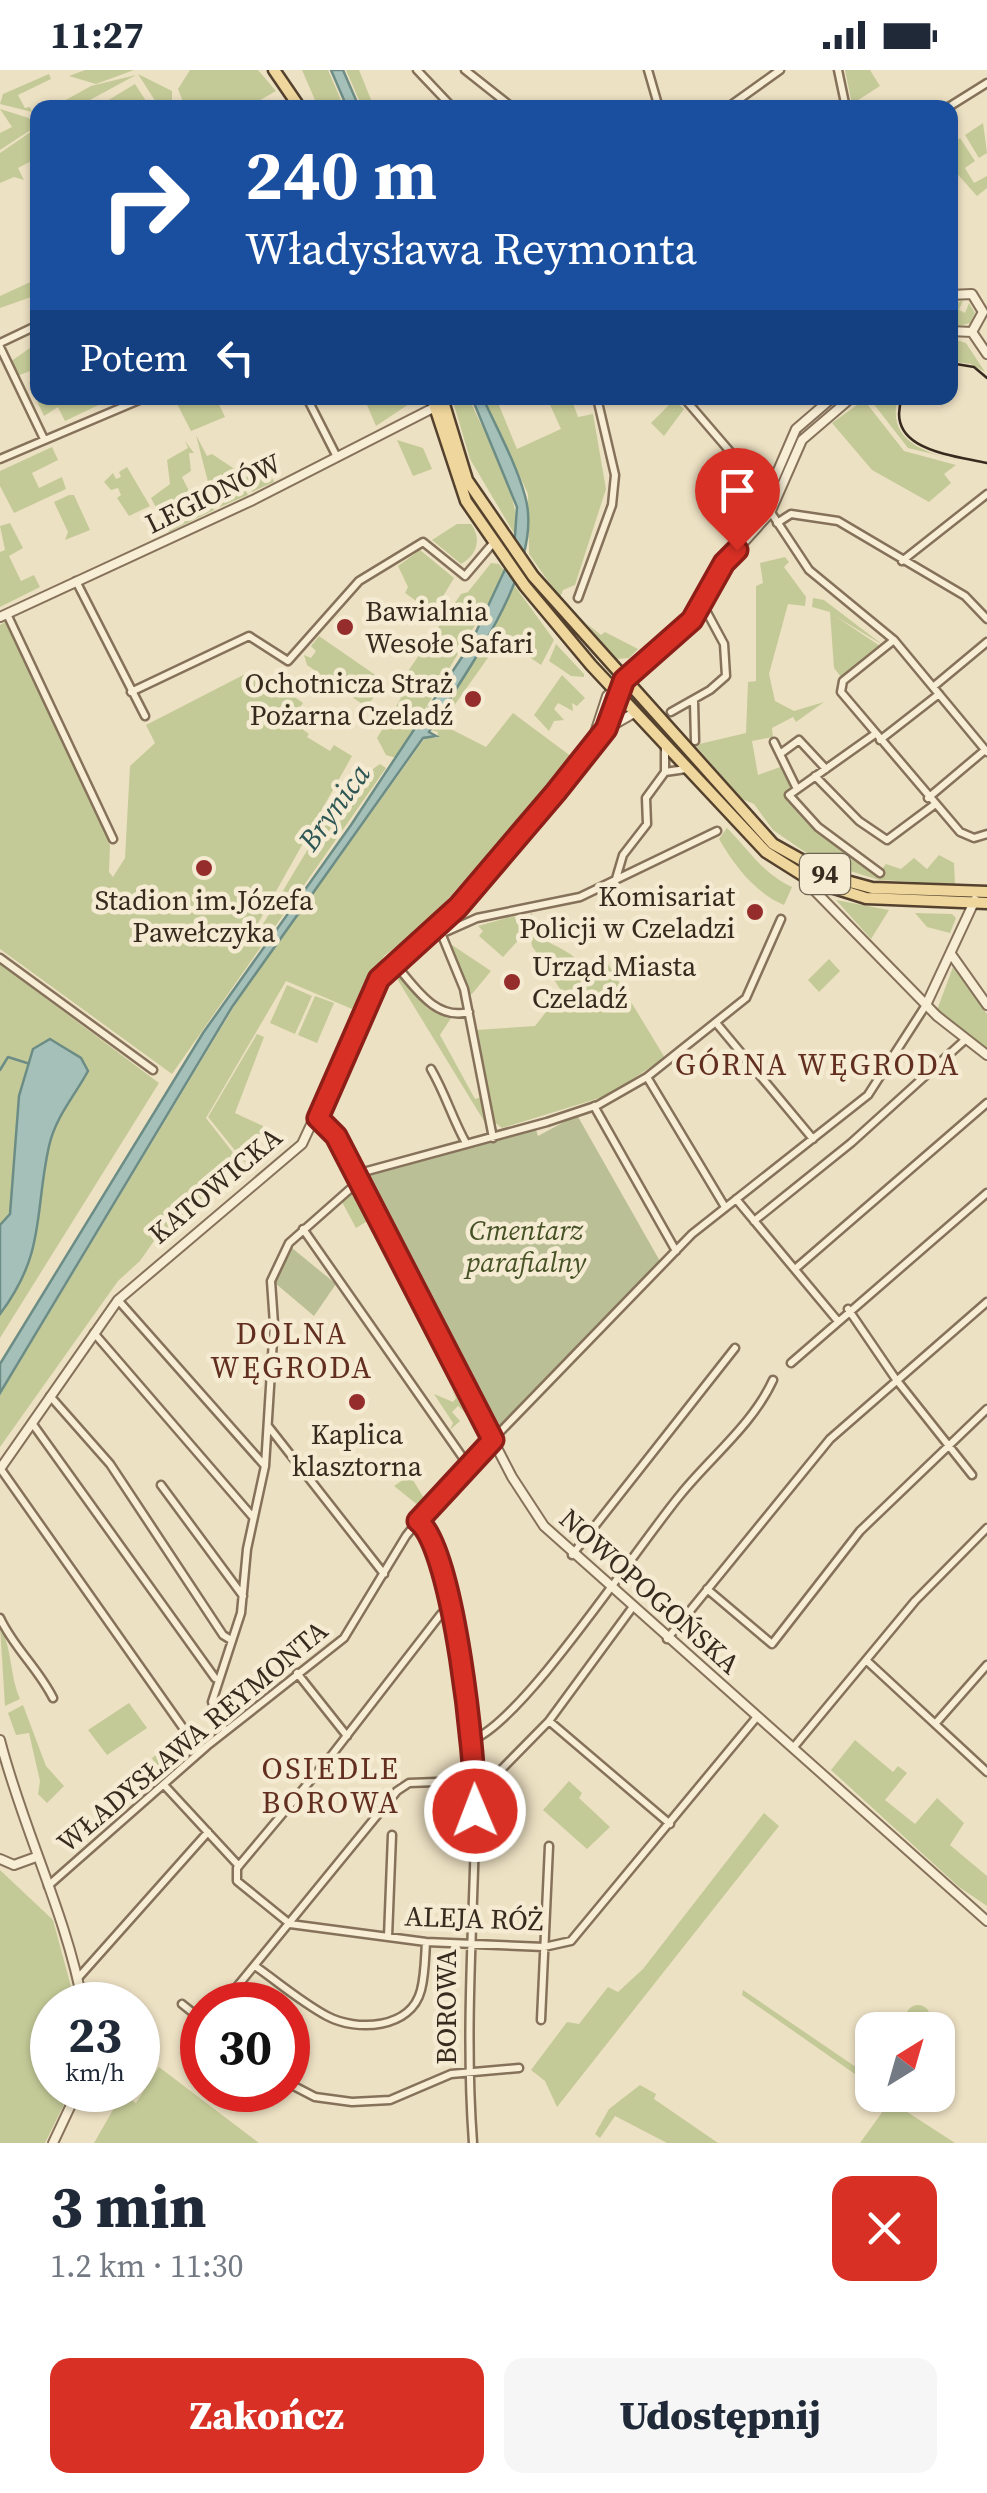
<!DOCTYPE html>
<html lang="pl">
<meta charset="utf-8">
<style>
:root{--surface:#fff;--page:#f6f6f7;--text:#1f2937;--muted:#747a83;--accent:#d93025}
body{margin:0;font-family:"Source Serif 4",serif;background:var(--page);color:var(--text);height:100vh;display:flex;flex-direction:column;font-size:38px;white-space:nowrap}
*{box-sizing:border-box;margin:0}
p{font-size:32px;color:var(--muted)}
.icon{flex:none;width:55px;height:55px;fill:none;stroke:currentColor;stroke-width:2;stroke-linecap:round;stroke-linejoin:round}
.map{position:relative;height:2073px;overflow:hidden}
.side{display:flex;flex-direction:column;background:var(--surface);flex:1}
.side>*{flex:none}
.hud{position:absolute;left:30px;top:30px;width:928px;height:305px;border-radius:20px;box-shadow:0 2px 8px #0004;background:#1a4fa0;color:#fff;overflow:hidden}
.needle{width:65px;rotate:37deg}
.buttons{position:absolute;left:855px;top:1942px;display:grid;gap:20px}
.buttons a{display:grid;place-items:center;width:100px;height:100px;border-radius:20px;background:var(--surface);box-shadow:0 2px 8px #0004;font-size:50px}
.speed{position:absolute;left:30px;top:1912px;display:flex;gap:20px;font-size:50px;font-weight:700;text-align:center}
.speed>*{display:grid;place-content:center;width:130px;height:130px;border-radius:50%;background:var(--surface);box-shadow:0 2px 8px #0004;line-height:1}
.speed small{font-size:25px;font-weight:400}
.speed .limit{border:15px solid #d22;background:#fff;color:#111}
.pin{position:absolute;display:grid;place-items:center;width:85px;height:85px;color:#fff;margin:-102px -42px;border-radius:50% 50% 50% 0;rotate:-45deg;box-shadow:0 0 10px #0007}
.pin .icon{rotate:45deg}
.me{position:absolute;width:110px;margin:-55px;rotate:359deg;stroke-linejoin:round;filter:drop-shadow(0 0 8px #0008)}
.turn{display:flex;align-items:center;gap:35px;height:210px;padding:0 50px;font-size:45px}
.turn .icon{width:130px;height:130px;stroke-width:2.5}
.turn b{display:block;font-size:70px;line-height:85px}
.then{display:flex;align-items:center;height:95px;padding:0 50px;background:#0003;gap:20px;font-size:38px}
.round{display:grid;place-items:center;flex:none;width:105px;height:105px;border-radius:20px;background:var(--page)}
.headline{display:flex;align-items:center;justify-content:space-between;height:170px;padding:0 50px}
h1{font-size:60px;font-weight:800;line-height:75px}
.action{display:flex;gap:20px;margin-top:auto;padding:20px 50px}
.action a{flex:1;height:115px;border-radius:20px;background:var(--accent);color:#fff;font-size:40px;font-weight:800;line-height:115px;text-align:center}
.action a+a{background:var(--page);color:var(--text)}
.status{display:flex;justify-content:space-between;align-items:center;height:70px;padding:0 50px;background:var(--surface);direction:ltr}
.status svg{height:28px;fill:currentColor}
.map>svg:first-child{display:block}
.green{fill:#c4ca97}
.cemetery{fill:#babf96}
.water{fill:#a5c0b8;stroke:#6c8d86;stroke-width:2.5}
.lines{fill:none;stroke-linecap:round;stroke-linejoin:round}
.stream{stroke:#6c8d86;stroke-width:2.5}
.minor-casing{stroke:#86725a;stroke-width:11}
.tertiary-casing{stroke:#86725a;stroke-width:12}
.primary-casing{stroke:#54412e;stroke-width:15}
.minor{stroke:#f8eed6;stroke-width:6}
.tertiary{stroke:#f8eed6;stroke-width:8}
.primary{stroke:#efd69c;stroke-width:10}
.tram{stroke:#372a1e;stroke-width:2.5}
.route-casing{stroke:#8d1f18;stroke-width:25}
.route{stroke:#d93025;stroke-width:18}
.poi-dot{fill:#942d2c;stroke:#f4ebd2;stroke-width:4}
.labels{text-anchor:middle;dominant-baseline:central;stroke-width:9;stroke-linejoin:round;paint-order:stroke}
.shield{fill:#f4ebd2;stroke:#706454;stroke-width:2.5}
.shield-label{font-size:25px;font-weight:bold;fill:#372a1e}
.street-label{font-size:28px;fill:#372a1e;stroke:#f4ebd2}
.poi-label{font-size:28px;fill:#372a1e;stroke:#f4ebd2;text-anchor:start}
.park-label{font-size:28px;font-style:italic;fill:#465225;stroke:#f4ebd2}
.water-label{font-size:30px;font-style:italic;fill:#2e5654;stroke:#f4ebd2}
.neighbourhood-label{font-size:30px;letter-spacing:2.5px;fill:#622e1f;stroke:#f4ebd2}
</style>
<div class="status"><b>11:27</b><svg viewBox="0 0 49 12"><path d="M0 12V9h3v3zM5 12V6h3v6zM10 12V3h3v9zM15 12V0h3v12zM26 1h20v11H26zM47 4h2v5h-2z"/></svg></div>
<div class="map">
<svg width="987" height="2073" viewBox="0 0 987 2073">
<rect width="100%" height="100%" fill="#ede1c3"/>
<path class="green" d="M85,0H134L96,14L69,6Z
M190,0H258L276,21L248,37H185L178,19Z
M302,0H328L344,37H318Z
M346,0H359L374,37H362Z
M845,0H870L880,16L852,34Z
M49,4L51,9L18,25L25,38L30,37L32,42L0,34L3,24Z
M138,4L172,21V31L159,37Z
M136,5L77,37H53L91,16Z
M135,14L150,37H97Z
M0,39L29,48L35,57L0,80V63L12,57Z
M983,53L987,83L979,88L965,65Z
M35,59L37,88L18,98L24,110L14,107L0,113V83Z
M960,68L975,91L965,98L974,113L987,106V118L977,126L952,98L956,89L951,74Z
M37,209V225L0,238V226Z
M963,230L959,240L965,243L969,233L975,243L970,253L959,256L950,250V237Z
M950,268L966,273L985,302L971,294L950,291Z
M37,273V323L36,324L29,313L34,310L30,301L17,306L10,292Z
M41,328H106L107,331L65,351L58,337L44,346L37,331Z
M174,328H216L225,347L191,361Z
M364,328H418L376,356Z
M452,328H469C484,364 523,427 515,465L470,389Z
M484,328H496L517,379L561,359L547,328H571L578,347L593,344L606,419L575,515L563,520L560,528L529,484L528,424Z
M869,328H898C886,370 924,383 958,390L908,378Z
M674,330L684,339L664,366L651,353Z
M864,330L904,381L956,395L944,404L951,413L929,432L872,400L832,353Z
M196,365L207,386L212,384L236,400L248,425L220,437L208,412Z
M397,370L423,378L432,399L413,406Z
M185,371L194,383H189L191,401L182,407L194,431L207,426L214,440L169,462L151,428L170,414L167,390L188,378Z
M52,377L58,390L32,403L39,418L62,407L66,419L14,443L0,416V401Z
M266,396L274,412L252,422L245,408Z
M127,397L150,436L129,446L117,428L121,425L118,418L111,420L104,412L113,403L116,409L121,407L119,402Z
M69,425H74L90,460L65,470L68,462L54,432Z
M10,453L23,478L9,486L21,511L34,505L40,517L0,537V482L5,480L0,456Z
M457,454H471C482,469 477,485 461,494L432,470Z
M420,480L454,508L433,543L405,523L408,517L398,496Z
M785,487L789,492L784,497L806,527L805,536L788,534L769,604L775,631L794,641L824,632L796,652L793,647L772,658L773,667L752,671L758,705L783,696L794,718L787,725L814,757L879,803L886,794L901,799L914,788L927,799L939,785L954,793L955,814L879,810L818,791L773,760L754,734L742,729L695,675L746,663L748,612L756,611V516L763,513L760,493Z
M491,493L499,494L506,503L396,688L386,685L377,668L401,628L393,623L461,524L468,522Z
M514,515L554,570L541,595L502,568L441,654L486,677L513,643L572,687L427,853L384,886L352,939L286,911L206,1048L249,1103L244,1106L237,1099L156,1168L140,1191L118,1211L0,1377V1325L241,925L425,668H437L438,662L431,660Z
M813,528L824,530L883,575L835,546L880,576L841,607L834,598L830,542L812,537Z
M5,552L100,748L110,775L109,802L113,807L125,788L130,696L155,673L146,655L255,599L303,633L291,651L309,664L307,667L330,681L334,675L352,686L256,857L260,859C292,810 332,725 380,694L386,698L172,1004L0,879V555Z
M587,554L601,565L605,562L638,579L629,588L616,589Z
M319,566L384,611L371,631L362,634L307,595L304,585L311,588L316,581L311,576Z
M556,574L584,604V607L571,606L549,591Z
M562,605L585,628L577,636L572,633L573,641L558,633L554,639L564,650L554,651L549,661L534,645Z
M727,758C749,780 762,803 792,817L784,835C754,822 735,796 719,769Z
M836,830L889,840L871,869Z
M532,843L535,863C554,878 564,876 583,895L605,889L665,988L606,1026L502,1058L493,1051L476,960L535,956L562,922L532,876L527,846Z
M915,843L952,844L956,848L950,863L927,857Z
M514,846L523,865L503,887L479,866L483,861L478,856Z
M449,873L491,901L472,924H470Z
M829,889L840,901L819,922L808,910Z
M0,894L159,1013L0,1268Z
M953,897L987,944V982L937,940Z
M398,904L427,938L451,948L440,965L475,1029L482,1027L487,1056L396,907L392,908Z
M287,915L312,926L295,964L270,953Z
M315,926L334,933L317,973L298,965Z
M257,964L264,967L235,1043L263,1056L258,1083L246,1094L208,1047Z
M354,1122L369,1150L356,1158L342,1132Z
M451,1319L472,1349L458,1336L452,1342L460,1351L450,1360L453,1353L434,1324L453,1332L456,1328Z
M410,1405L425,1430L419,1436L394,1416Z
M0,1556C13,1581 9,1603 20,1629L5,1636Z
M129,1633L147,1658L107,1685L88,1660Z
M23,1635L46,1696L64,1716L47,1733L38,1724L40,1711L29,1663L16,1665L8,1643Z
M855,1670L893,1702L898,1696L907,1703L885,1730L915,1754L937,1728L964,1753L950,1775L987,1806V1836L959,1817L831,1700Z
M165,1679L174,1692L130,1715L154,1692L152,1688Z
M569,1711L582,1723L579,1728L610,1757L587,1779L543,1740Z
M764,1743L779,1756L557,2037L545,2011L531,2000L567,1952L579,1954L608,1917L618,1922L643,1899Z
M0,1800L53,1850L76,1935H52V2020H71L45,2073H0Z
M743,1920L872,2008V2016L742,1925Z
M906 1947a12 12 0 1 1 24 0a12 12 0 1 1-24 0Z
M159,1997L259,2073H94L122,2024L136,2033Z
M640,2015L656,2024L654,2029L718,2073H667L615,2046L600,2068L595,2064L609,2039Z
M891,2030L898,2036L955,2073H860Z"/>
<path class="cemetery" d="M577,1045L661,1193L498,1357L364,1106L536,1060L538,1066Z
M292,1178L336,1214L314,1246L275,1213Z"/>
<path class="water" d="M331,0H343L359,37H347Z
M472,328H483C497,359 516,393 525,426C546,497 464,603 429,662L436,666L423,668L232,937L0,1323V1294L203,963L351,755L470,575L514,480L517,437Z
M50,969L81,988L88,1001C74,1027 56,1046 49,1076C34,1144 46,1183 0,1244V1155L10,1144L19,1026L33,979Z"/>
<g class="lines">
<path class="stream" d="M0,1000L8,987L27,993"/>
<g class="minor-casing">
<path id="minor" d="M417,0L453,38
M465,0L513,38
M648,0L659,38
M838,0L846,38
M727,38L780,0
M947,38L987,13
M0,273L38,255
M0,277L44,369
M307,328L337,387
M684,328L733,385L809,500L894,570L987,682
M0,389L144,328
M750,408H773
M777,453L791,444L838,451L965,526L987,549
M902,491L987,424
M76,511L145,646
M578,528L612,435L615,405L597,328
M7,544L113,769
M894,570L843,611L841,622L960,762L974,768L987,764
M933,617L987,572
M131,622L249,566L288,591L359,511L423,472L465,506L494,472
M694,631L695,671
M671,642L710,620L726,606L724,574L703,535
M875,664L789,725L818,757L880,803
M880,670L939,624
M774,672L797,719
M780,684L799,670L826,699
M665,702L686,699
M815,706L859,751L887,770L934,735
M928,728L985,680
M615,812L623,785L647,754L646,728L665,702V676
M441,863L464,919L493,1068
M441,864L477,848L580,827L717,761
M0,888L153,1000
M394,893C414,915 434,951 469,942
M717,954L813,1069
M431,999C446,1025 452,1048 466,1073
M647,1007L725,1137
M594,1036L676,1181
M356,1104L547,1052L598,1035L647,1007L746,928L781,849
M736,1129L837,1250
M754,1151L851,1073L966,969
M303,1159L468,1395
M795,1199L987,1033
M118,1230L265,1396
M848,1239L895,1308L972,1405
M94,1263L252,1446
M791,1293L987,1123
M50,1326L110,1394L223,1565L231,1570
M32,1353L215,1608
M268,1356L384,1504
M0,1398L200,1682
M161,1415L243,1526
M417,1451C447,1472 477,1674 476,1715C475,1837 464,1950 473,2073
M572,1485L735,1278
M707,1519L772,1574L860,1461L987,1339
M450,1540L441,1544L331,1686L237,1798V1811L290,1854L426,1872L544,1877L571,1871L756,1648
M0,1548C14,1578 38,1598 53,1628
M667,1569L830,1369L987,1232
M866,1590L987,1702
M297,1603L347,1666
M549,1651L670,1754
M935,1654L987,1595
M225,1661L212,1632L241,1543L247,1479L265,1396L274,1254L271,1211L289,1173L358,1112
M472,1670C523,1652 639,1474 681,1424C711,1387 753,1354 773,1310
M793,1678L915,1531L987,1458
M165,1716L239,1796
M48,1816L207,1676L344,1568L406,1466L437,1427L692,1164L868,1025L926,935
M388,1867L392,1765
M255,1896C278,1912 301,1932 327,1946C357,1962 411,1959 421,1920C425,1905 425,1887 426,1872
M78,1908L208,1762
M182,1934L202,1950
M222,1935L397,1721L409,1713L491,1710L549,1651L632,1538
M541,1950L549,1776
M288,2013L315,2027L352,2032L390,2030L451,2004L519,1998"/>
</g>
<g class="tertiary-casing">
<path id="tertiary" d="M950,225L972,224L983,242L972,262L950,261
M972,262L987,284
M734,483L770,443L802,370L851,328
M0,547L253,430L439,335
M606,659L634,643
M590,678L607,626L698,543L724,493L764,433L796,359L832,328
M812,811V818L937,946L987,985
M951,884L987,935
M926,935L975,830
M318,1048L336,1066L512,1407L544,1456L987,1851
M0,1399L118,1230L302,1074L379,909L458,837L571,705L606,659L616,625
M0,1670C23,1760 66,1843 83,1935
M0,1789L14,1795L36,1787
M53,2073L78,2020"/>
</g>
<g class="primary-casing">
<path id="primary" d="M274,0L300,38
M432,328L466,431L525,516L591,595L766,782L812,811L866,828L987,833
M442,328L467,410L533,506L773,774L832,807L872,818L987,822"/>
</g>
<use href="#minor" class="minor"/>
<use href="#tertiary" class="tertiary"/>
<use href="#primary" class="primary"/>
<path class="tram" d="M950,293L974,297L987,308
M902,328C884,380 952,385 987,393"/>
</g>
<g class="lines">
<g class="route-casing">
<path id="route" d="M475,1741C476,1691 454,1479 418,1451L493,1370L336,1066L318,1048L379,909L458,837L556,722L606,659L624,610L692,550L724,493L737,480"/>
</g>
<use href="#route" class="route"/>
</g>
<g class="poi-dot">
<circle cx="345" cy="557" r="10"/>
<circle cx="473" cy="629" r="10"/>
<circle cx="204" cy="798" r="10"/>
<circle cx="755" cy="842" r="10"/>
<circle cx="512" cy="912" r="10"/>
<circle cx="357" cy="1332" r="10"/>
</g>
<g class="labels">
<rect class="shield" x="800" y="784" width="50" height="40" rx="8"/>
<g class="shield-label">
<text x="825" y="804">94</text>
</g>
<g class="street-label">
<text transform="translate(213 423) rotate(-26)">LEGIONÓW</text>
<text transform="translate(215 1115) rotate(-40)">KATOWICKA</text>
<text transform="translate(650 1521) rotate(42)">NOWOPOGOŃSKA</text>
<text transform="translate(192 1666) rotate(-40)">WŁADYSŁAWA REYMONTA</text>
<text transform="translate(474 1848) rotate(2)">ALEJA RÓŻ</text>
<text transform="translate(446 1937) rotate(-90)">BOROWA</text>
</g>
<g class="poi-label">
<text x="365" y="541">Bawialnia<tspan x="365" dy="32">Wesołe Safari</tspan></text>
<text x="453" y="613" text-anchor="end">Ochotnicza Straż<tspan x="453" dy="32">Pożarna Czeladź</tspan></text>
<text x="735" y="826" text-anchor="end">Komisariat<tspan x="735" dy="32">Policji w Czeladzi</tspan></text>
<text x="204" y="830" text-anchor="middle">Stadion im.Józefa<tspan x="204" dy="32">Pawełczyka</tspan></text>
<text x="532" y="896">Urząd Miasta<tspan x="532" dy="32">Czeladź</tspan></text>
<text x="357" y="1364" text-anchor="middle">Kaplica<tspan x="357" dy="32">klasztorna</tspan></text>
</g>
<g class="park-label">
<text x="526" y="1160">Cmentarz<tspan x="526" dy="32">parafialny</tspan></text>
</g>
<g class="water-label">
<text transform="translate(334 737) rotate(-54)">Brynica</text>
</g>
<g class="neighbourhood-label">
<text x="818" y="994">GÓRNA WĘGRODA</text>
<text x="292" y="1263">DOLNA<tspan x="292" dy="34">WĘGRODA</tspan></text>
<text x="331" y="1698">OSIEDLE<tspan x="331" dy="34">BOROWA</tspan></text>
</g>
</g>
</svg>
<div class="buttons">
<a><svg class="needle" viewBox="-14 -14 28 28"><path d="M0-13l5 13h-10z" fill="#e53935"/><path d="M0 13l5-13h-10z" fill="#747a83"/></svg></a>
</div>
<div class="speed"><div>23<small>km/h</small></div><div class="limit">30</div></div>
<div class="pin" style="left:737px;top:480px;background:#d93025"><svg class="icon" aria-label="arrive" viewBox="0 0 24 24"><path d="M6 21V4h12l-3 4 3 4H6"/></svg></div>
<svg class="me" style="left:475px;top:1741px" viewBox="-20 -20 40 40"><circle r="17" fill="#d93025" stroke="#fff" stroke-width="3"/><path d="M0-11L8 9 0 5-8 9z" fill="#fff"/></svg>
<div class="hud">
<div class="turn"><svg class="icon" aria-label="right" viewBox="0 0 24 24"><path d="M7 20v-9h11M14 6l5 5-5 5"/></svg><div><b>240 m</b>Władysława Reymonta</div></div>
<div class="then">Potem<svg class="icon" aria-label="left" viewBox="0 0 24 24"><path d="M17 20v-9H6M10 6l-5 5 5 5"/></svg></div>
</div>
</div>
<section class="side">
<div class="headline"><div><h1>3 min</h1><p>1.2 km · 11:30</p></div><a class="round" style="background:#d93025;color:#fff"><svg class="icon" aria-label="close" viewBox="0 0 24 24"><path d="M6 6l12 12M18 6L6 18"/></svg></a></div>
<div class="action"><a>Zakończ</a><a>Udostępnij</a></div>
</section>
